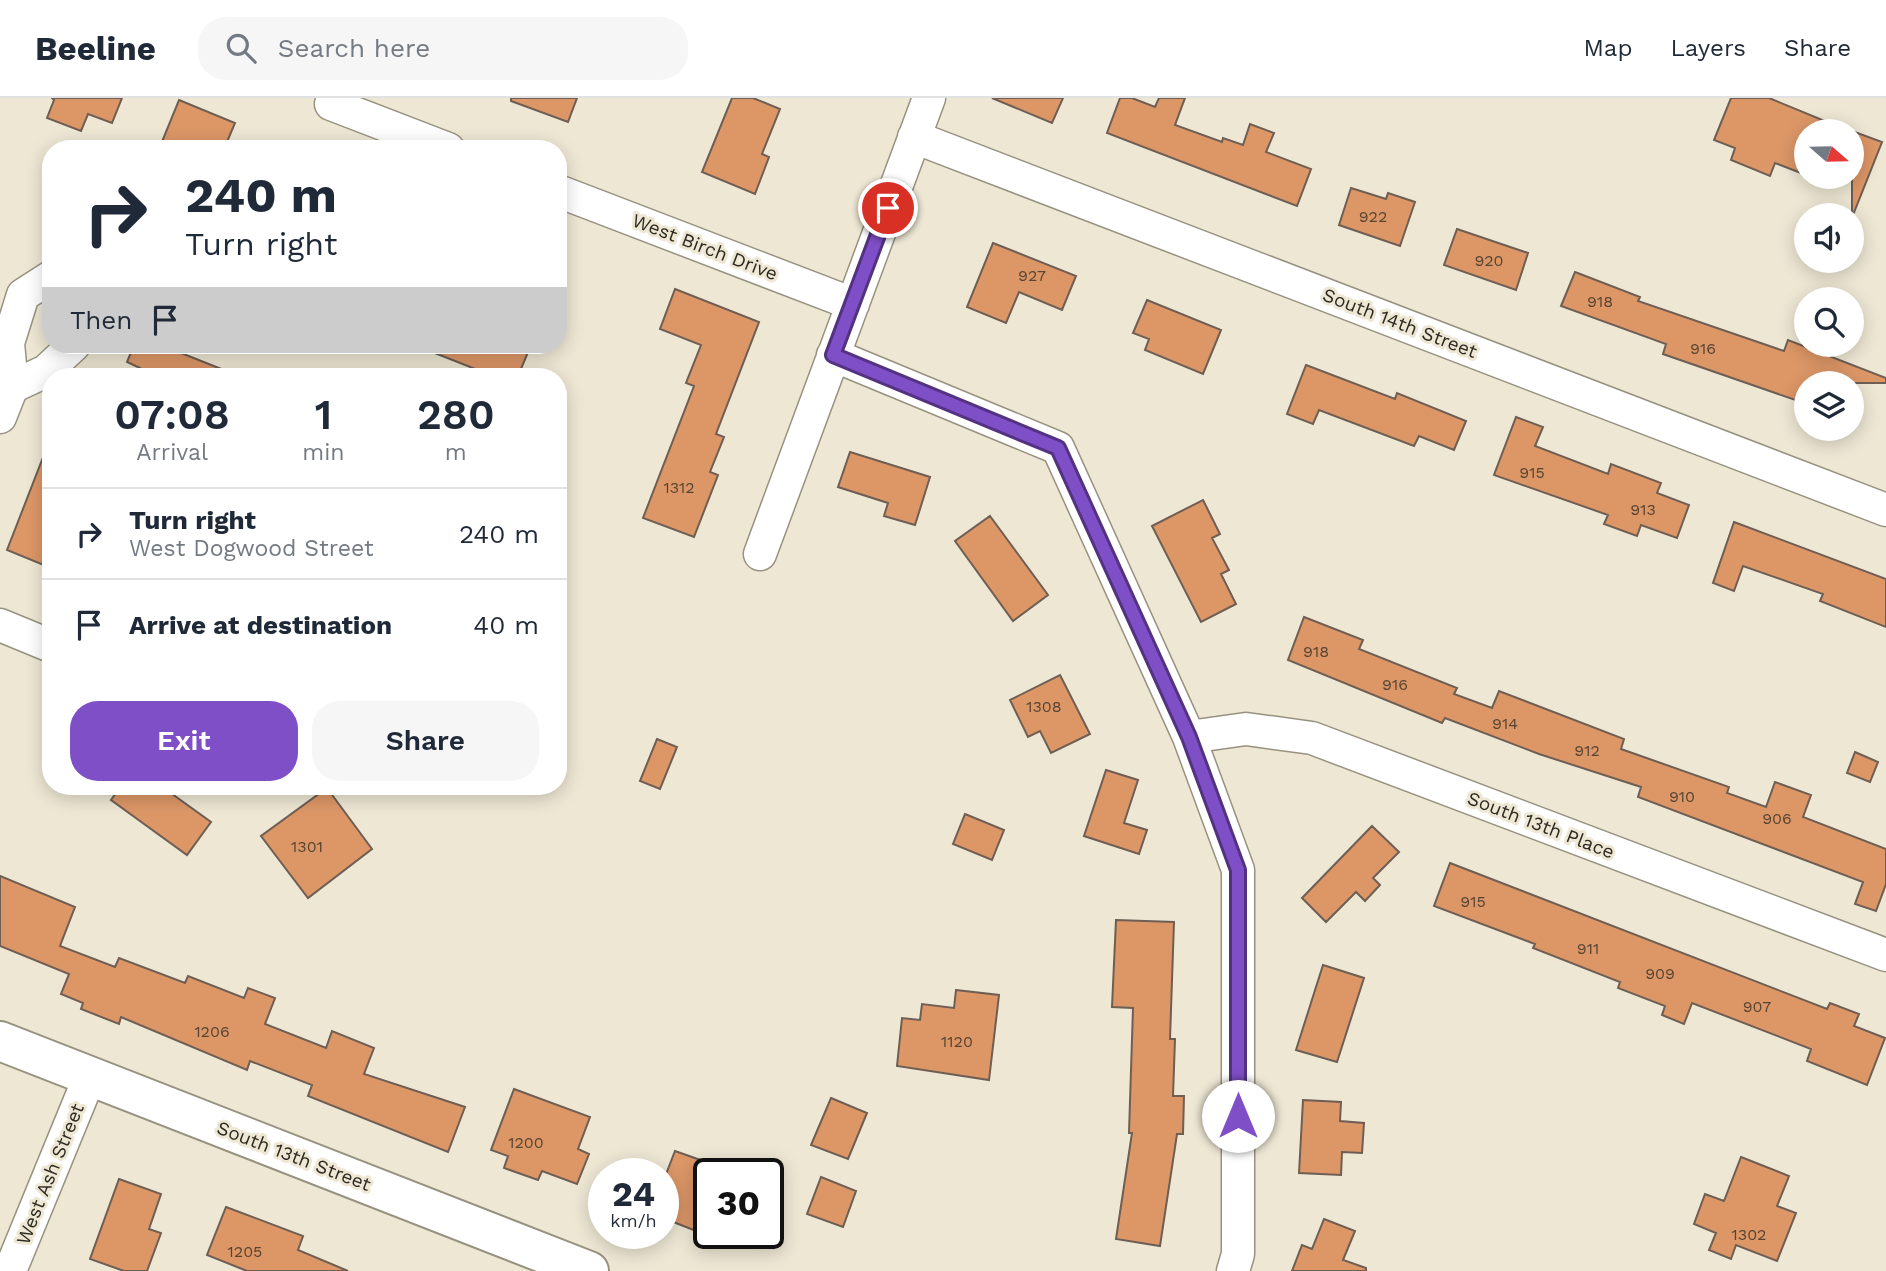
<!DOCTYPE html>
<style>
:root{--surface:#fff;--page:#f6f6f7;--text:#1f2937;--muted:#747a83;--line:#e0e1e3;--accent:#7f4fc7}
body{margin:0;font-family:"Work Sans",sans-serif;background:var(--page);color:var(--text);height:100vh;display:flex;flex-direction:column;font-size:26px;white-space:nowrap}
*{box-sizing:border-box;margin:0}
p{font-size:23px;color:var(--muted)}
.icon{flex:none;width:38px;height:38px;fill:none;stroke:currentColor;stroke-width:2;stroke-linecap:round;stroke-linejoin:round}
.map{position:relative;flex:1;overflow:hidden}
.side{position:absolute;left:42px;top:270px;width:525px;height:427px;display:flex;flex-direction:column;background:var(--surface);border-radius:28px;box-shadow:0 4px 18px #0003}
.side>*{flex:none}
.guide{position:absolute;left:42px;top:42px;width:525px;height:214px;border-radius:28px;box-shadow:0 4px 18px #0003;background:#fff;color:var(--text);overflow:hidden}
.needle{width:46px;rotate:110deg}
.tools{position:absolute;left:1794px;top:21px;display:grid;gap:14px}
.tools a{display:grid;place-items:center;width:70px;height:70px;border-radius:50%;background:var(--surface);box-shadow:0 4px 18px #0003;font-size:35px}
.speed{position:absolute;left:588px;top:1060px;display:flex;gap:14px;font-size:35px;font-weight:700;text-align:center}
.speed>*{display:grid;place-content:center;width:91px;height:91px;border-radius:50%;background:var(--surface);box-shadow:0 4px 18px #0003;line-height:1}
.speed small{font-size:18px;font-weight:400}
.speed .limit{border:4px solid #111;border-radius:10px;background:#fff;color:#111}
.pin{position:absolute;display:grid;place-items:center;width:60px;height:60px;color:#fff;margin:-30px;border:4px solid #fff;border-radius:50%;box-shadow:0 2px 7px #0007}
.me{position:absolute;width:77px;margin:-38px;rotate:0deg;stroke-linejoin:round;filter:drop-shadow(0 0 5px #0008)}
.turn{display:flex;align-items:center;gap:24px;height:147px;padding:0 28px;font-size:32px}
.turn .icon{width:91px;height:91px;stroke-width:2.5}
.turn b{display:block;font-size:49px;line-height:60px}
.then{display:flex;align-items:center;height:66px;padding:0 28px;background:#0003;gap:14px;font-size:26px}
.eta{display:flex;justify-content:space-evenly;align-items:center;height:119px;text-align:center}
.eta b{font-size:42px;font-weight:600;line-height:49px}
.cta{display:flex;gap:14px;margin-top:auto;padding:14px 28px}
.cta a{flex:1;height:80px;border-radius:28px;background:var(--accent);color:#fff;font-size:28px;font-weight:600;line-height:80px;text-align:center}
.cta a+a{background:var(--page);color:var(--text)}
ul{padding:0;list-style:none}
li{display:flex;align-items:center;gap:21px;height:91px;padding:0 28px;border-top:2px solid var(--line)}
li div{flex:1}
li b{display:block;font-size:26px}
li em{font-style:normal}
header{display:flex;align-items:center;gap:42px;box-sizing:border-box;height:98px;padding:0 35px;background:var(--surface);border-bottom:2px solid var(--line)}
header strong{font-size:33px}
nav{display:flex;gap:38px;margin-inline-start:auto;font-size:24px}
.search{width:490px;height:63px;background:var(--page);display:flex;align-items:center;gap:18px;box-sizing:border-box;padding:0 24px;border-radius:28px;color:var(--muted);font-size:26px}
.map>svg:first-child{display:block}
.building{fill:#dd9767;stroke:#6e5e54;stroke-width:2}
.lines{fill:none;stroke-linecap:round;stroke-linejoin:round}
.street-casing{stroke:#979280;stroke-width:35}
.secondary-casing{stroke:#979280;stroke-width:42}
.street{stroke:#fff;stroke-width:32}
.secondary{stroke:#fff;stroke-width:38}
.route-casing{stroke:#533381;stroke-width:18}
.route{stroke:#7f4fc7;stroke-width:12}
.labels{text-anchor:middle;dominant-baseline:central;stroke-width:6;stroke-linejoin:round;paint-order:stroke}
.number-label{font-size:16px;fill:#584432}
.street-label{font-size:19px;fill:#2b2921;stroke:#eee7d4}
</style>
<header>
<strong>Beeline</strong>
<div class="search"><svg class="icon" aria-label="search" viewBox="0 0 24 24"><circle cx="10" cy="10" r="6"/><path d="M15 15l6 6"/></svg>Search here</div>
<nav><a>Map</a><a>Layers</a><a>Share</a></nav>
</header>
<div class="map">
<svg width="1886" height="1173" viewBox="0 0 1886 1173">
<rect width="100%" height="100%" fill="#eee7d4"/>
<path class="building" d="M52,0H122L112,25L88,16L81,33L47,20L54,2Z
M511,0H577L568,24L511,3Z
M732,0H753L780,11L762,56L769,59L755,96L702,74Z
M992,0H1063L1052,25Z
M1120,0H1132L1155,9L1159,0H1185L1175,27L1222,44L1223,40L1243,47L1250,26L1274,35L1266,54L1311,71L1297,108L1107,35Z
M1731,0H1769L1849,33H1806V77L1775,65L1770,78L1731,62L1735,50L1714,42Z
M179,2L235,25L224,51H159Z
M1852,33L1882,44L1853,117H1852Z
M1351,90L1386,101L1388,95L1415,104L1400,148L1339,127Z
M1457,131L1528,155L1516,192L1444,167Z
M993,145L1076,178L1062,212L1019,194L1006,225L967,209Z
M1575,174L1640,199L1638,203L1784,253L1788,242L1886,280V285H1806L1804,305L1663,256L1666,246L1561,208Z
M675,191L759,224L716,336L724,339L710,374L718,377L694,439L643,420L694,288L686,285L701,247L660,231Z
M1147,202L1221,232L1203,276L1145,252L1149,241L1133,235Z
M134,247H161L239,278H137L140,270L127,264Z
M531,247L518,278H493L417,248Z
M1306,267L1395,301L1397,295L1466,323L1454,352L1419,338L1414,348L1319,312L1313,326L1287,316Z
M1516,319L1543,329L1535,348L1608,376L1611,366L1661,385L1657,395L1689,407L1677,440L1641,427L1637,438L1604,426L1608,417L1494,377Z
M49,344H51V470L7,452Z
M850,354L930,379L915,427L884,418L888,405L838,389Z
M1203,402L1220,436L1212,440L1229,472L1221,476L1236,506L1201,524L1152,428Z
M990,418L1048,497L1013,523L955,443Z
M1734,424L1886,481V529L1820,503L1823,496L1743,468L1734,493L1713,485Z
M1304,519L1363,542L1359,551L1457,590L1454,596L1492,610L1499,593L1624,641L1621,651L1729,689L1727,695L1766,709L1775,684L1811,697L1803,719L1886,751V786L1876,813L1855,806L1863,784L1638,699L1641,689L1539,656L1445,620L1442,625L1288,562Z
M1060,577L1090,636L1051,655L1040,633L1028,639L1010,602Z
M657,641L677,649L660,691L640,683Z
M1855,654L1878,664L1870,684L1847,675Z
M1106,672L1138,682L1124,725L1147,732L1139,756L1084,738Z
M121,688H161L211,724L187,757L111,702Z
M327,690L372,751L308,800L261,738Z
M965,716L1004,732L992,762L953,746Z
M1372,728L1399,754L1373,780L1380,787L1365,803L1356,794L1326,824L1302,800Z
M1450,765L1827,911L1830,905L1859,916L1854,928L1885,940L1867,987L1807,963L1811,951L1692,905L1684,926L1662,917L1665,908L1618,890L1620,884L1533,850L1535,846L1434,808Z
M0,778L75,809L60,848L115,869L119,860L185,885L188,878L244,900L248,890L275,900L265,926L326,950L332,933L374,950L364,976L465,1009L448,1054L308,998L312,987L250,963L247,972L121,919L119,926L81,911L83,905L61,896L69,876L0,848Z
M1116,822L1174,824L1170,941H1175L1173,998H1184L1183,1036H1177L1160,1148L1116,1141L1132,1035H1129L1133,910L1112,909Z
M1323,867L1364,880L1337,964L1296,952Z
M956,892L999,897L989,982L897,968L902,920L920,922L922,906L954,910Z
M514,991L590,1019L578,1051L589,1056L577,1086L542,1073L538,1082L504,1070L508,1058L491,1052Z
M831,1000L867,1015L848,1061L811,1047Z
M1303,1002L1341,1004L1340,1023L1364,1025L1362,1055L1342,1054L1341,1077L1299,1075Z
M675,1053L709,1065V1138L663,1120V1084Z
M1741,1059L1789,1078L1777,1108L1796,1115L1777,1163L1736,1147L1731,1161L1709,1152L1716,1135L1694,1126L1705,1096L1724,1103Z
M821,1079L856,1093L843,1129L807,1116Z
M119,1081L161,1096L149,1131L161,1135L147,1173H124L90,1161Z
M226,1109L303,1138L298,1152L348,1173H247L207,1157Z
M1324,1121L1355,1133L1343,1162L1366,1170V1173H1292L1302,1147L1312,1151Z"/>
<g class="lines">
<g class="street-casing">
<path id="street" d="M331,6L448,51
M914,39L1886,412
M558,93L853,206
M833,257L1058,350L1189,639L1238,772V1156L1233,1173
M12,289L46,273L74,247
M0,319L12,289L8,245L23,197L51,179
M760,456L929,0
M0,527L51,548
M1189,639L1246,631L1312,640L1886,857
M10,1173L90,978"/>
</g>
<g class="secondary-casing">
<path id="secondary" d="M0,943L589,1173"/>
</g>
<use href="#street" class="street"/>
<use href="#secondary" class="secondary"/>
</g>
<g class="lines">
<g class="route-casing">
<path id="route" d="M888,110L833,257L1058,350L1189,639L1238,772V1018"/>
</g>
<use href="#route" class="route"/>
</g>
<g class="labels">
<g class="number-label">
<text x="1373" y="118">922</text>
<text x="1489" y="162">920</text>
<text x="1032" y="177">927</text>
<text x="1600" y="203">918</text>
<text x="1703" y="250">916</text>
<text x="1532" y="374">915</text>
<text x="679" y="389">1312</text>
<text x="1643" y="411">913</text>
<text x="1316" y="553">918</text>
<text x="1395" y="586">916</text>
<text x="1044" y="608">1308</text>
<text x="1505" y="625">914</text>
<text x="1587" y="652">912</text>
<text x="1682" y="698">910</text>
<text x="1777" y="720">906</text>
<text x="307" y="748">1301</text>
<text x="1473" y="803">915</text>
<text x="1588" y="850">911</text>
<text x="1660" y="875">909</text>
<text x="1757" y="908">907</text>
<text x="212" y="933">1206</text>
<text x="957" y="943">1120</text>
<text x="526" y="1044">1200</text>
<text x="1749" y="1136">1302</text>
<text x="245" y="1153">1205</text>
</g>
<g class="street-label">
<text transform="translate(705 149) rotate(21)">West Birch Drive</text>
<text transform="translate(1400 225) rotate(21)">South 14th Street</text>
<text transform="translate(1541 727) rotate(21)">South 13th Place</text>
<text transform="translate(294 1058) rotate(21)">South 13th Street</text>
<text transform="translate(50 1076) rotate(-68)">West Ash Street</text>
</g>
</g>
</svg>
<div class="tools">
<a><svg class="needle" viewBox="-14 -14 28 28"><path d="M0-13l5 13h-10z" fill="#e53935"/><path d="M0 13l5-13h-10z" fill="#747a83"/></svg></a>
<a><svg class="icon" aria-label="sound" viewBox="0 0 24 24"><path d="M4 9h4l5-4v14l-5-4H4zM17 9q2 3 0 6"/></svg></a>
<a><svg class="icon" aria-label="search" viewBox="0 0 24 24"><circle cx="10" cy="10" r="6"/><path d="M15 15l6 6"/></svg></a>
<a><svg class="icon" aria-label="layers" viewBox="0 0 24 24"><path d="M12 4l9 5-9 5-9-5zM3 14l9 5 9-5"/></svg></a>
</div>
<div class="speed"><div>24<small>km/h</small></div><div class="limit">30</div></div>
<div class="pin" style="left:888px;top:110px;background:#d93025"><svg class="icon" aria-label="arrive" viewBox="0 0 24 24"><path d="M6 21V4h12l-3 4 3 4H6"/></svg></div>
<svg class="me" style="left:1238px;top:1018px" viewBox="-20 -20 40 40"><circle r="19" fill="#fff"/><path d="M0-13L10 11 0 6-10 11z" fill="#7f4fc7"/></svg>
<div class="guide">
<div class="turn"><svg class="icon" aria-label="right" viewBox="0 0 24 24"><path d="M7 20v-9h11M14 6l5 5-5 5"/></svg><div><b>240 m</b>Turn right</div></div>
<div class="then">Then<svg class="icon" aria-label="arrive" viewBox="0 0 24 24"><path d="M6 21V4h12l-3 4 3 4H6"/></svg></div>
</div>
<section class="side">
<div class="eta">
<div><b>07:08</b><p>Arrival</p></div>
<div><b>1</b><p>min</p></div>
<div><b>280</b><p>m</p></div>
</div>
<ul>
<li><svg class="icon" aria-label="right" viewBox="0 0 24 24"><path d="M7 20v-9h11M14 6l5 5-5 5"/></svg><div><b>Turn right</b><p>West Dogwood Street</p></div><em>240 m</em></li>
<li><svg class="icon" aria-label="arrive" viewBox="0 0 24 24"><path d="M6 21V4h12l-3 4 3 4H6"/></svg><div><b>Arrive at destination</b></div><em>40 m</em></li>
</ul>
<div class="cta"><a>Exit</a><a>Share</a></div>
</section>
</div>
